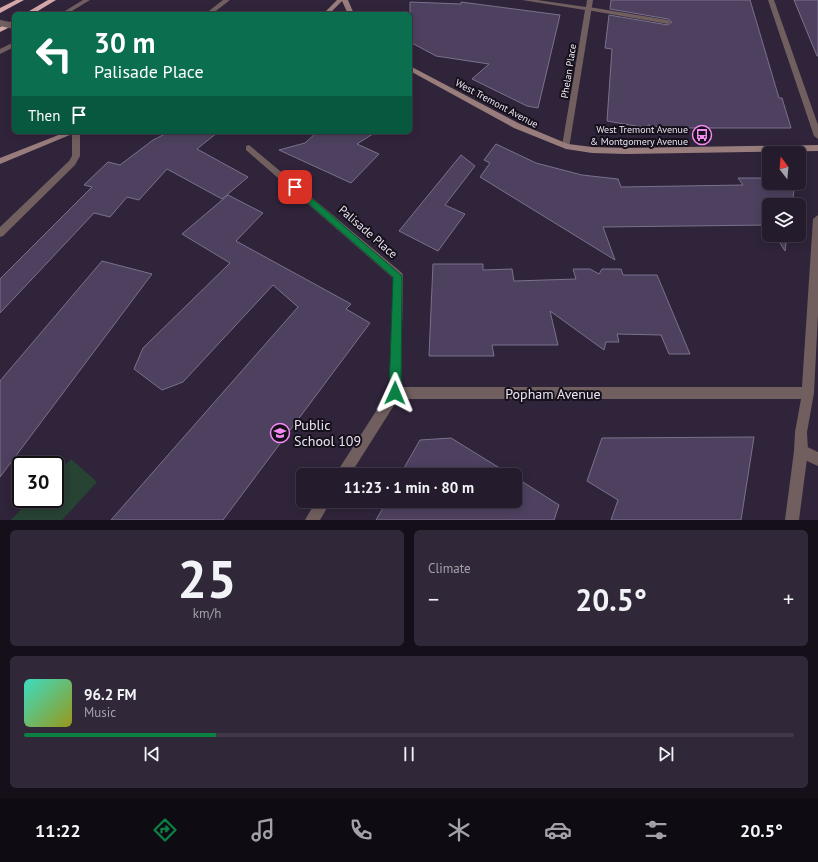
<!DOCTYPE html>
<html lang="en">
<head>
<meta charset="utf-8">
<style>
  body { margin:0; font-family:"PT Sans",sans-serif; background:#302838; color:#f1f3f6; height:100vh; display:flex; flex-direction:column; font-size:15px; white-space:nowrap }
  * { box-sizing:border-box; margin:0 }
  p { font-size:13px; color:#a3a1a9 }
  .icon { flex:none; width:22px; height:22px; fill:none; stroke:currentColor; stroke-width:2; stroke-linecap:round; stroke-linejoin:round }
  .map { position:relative; height:520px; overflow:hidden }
  .side { display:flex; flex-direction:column; gap:10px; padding:10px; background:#140f18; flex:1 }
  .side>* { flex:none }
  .top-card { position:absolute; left:12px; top:12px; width:400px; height:122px; border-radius:6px; box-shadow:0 2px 10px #0003,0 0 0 1px #413948; background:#0b6e4f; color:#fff; overflow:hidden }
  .needle { width:26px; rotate:344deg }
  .fabs { position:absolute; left:762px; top:146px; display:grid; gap:8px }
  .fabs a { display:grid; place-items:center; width:44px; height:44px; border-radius:6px; background:#241b2c; box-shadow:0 2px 10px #0003,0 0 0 1px #413948; font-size:20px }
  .speed { position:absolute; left:12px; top:456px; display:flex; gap:8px; font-size:20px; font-weight:700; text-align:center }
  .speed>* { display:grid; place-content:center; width:52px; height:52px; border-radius:50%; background:#241b2c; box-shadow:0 2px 10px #0003,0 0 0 1px #413948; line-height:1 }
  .speed .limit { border:2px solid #111; border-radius:6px; background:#fff; color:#111 }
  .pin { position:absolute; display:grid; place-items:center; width:34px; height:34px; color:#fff; margin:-17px; border-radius:8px; box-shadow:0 2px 6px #0006 }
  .me { position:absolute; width:44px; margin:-22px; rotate:1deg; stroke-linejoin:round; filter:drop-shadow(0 0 3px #0008) }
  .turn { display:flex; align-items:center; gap:14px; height:84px; padding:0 16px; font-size:18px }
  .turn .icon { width:52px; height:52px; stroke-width:2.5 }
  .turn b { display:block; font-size:28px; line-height:34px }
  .then { display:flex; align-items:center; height:38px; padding:0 16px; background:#0003; gap:8px; font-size:15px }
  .big { font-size:30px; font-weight:700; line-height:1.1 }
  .side .widget { flex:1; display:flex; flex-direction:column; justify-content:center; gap:6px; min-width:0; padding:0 14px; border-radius:6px; background:#302838 }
  .side .dial { align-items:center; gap:0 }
  .dial b { font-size:52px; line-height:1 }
  .song { display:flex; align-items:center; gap:12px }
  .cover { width:48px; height:48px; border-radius:6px; background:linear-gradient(135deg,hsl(170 70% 55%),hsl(60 70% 35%)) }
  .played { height:4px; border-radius:2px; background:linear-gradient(90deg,#0b8043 25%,#413948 25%) }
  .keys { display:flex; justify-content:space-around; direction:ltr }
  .heat { display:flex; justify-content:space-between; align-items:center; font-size:22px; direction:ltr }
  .side .tiles { flex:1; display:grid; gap:10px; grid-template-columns:1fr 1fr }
  .widget:last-child { grid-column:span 2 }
  .trip { position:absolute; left:296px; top:468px; width:226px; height:40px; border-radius:6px; background:#241b2c; box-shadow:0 2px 10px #0003,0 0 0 1px #413948; font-weight:700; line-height:40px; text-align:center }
  .tabs { display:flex; height:64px; justify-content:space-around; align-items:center; background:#0e0b12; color:#a3a1a9 }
  .tabs .icon { width:28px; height:28px }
  .tabs .current { color:#0b8043 }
  .tabs b { font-size:18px; color:#f1f3f6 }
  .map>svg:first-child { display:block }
  .green { fill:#274334 }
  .building { fill:#4e4160; stroke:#7b718c }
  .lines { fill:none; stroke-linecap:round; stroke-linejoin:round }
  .service { fill:#715f5f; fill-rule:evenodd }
  .minor { fill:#715f5f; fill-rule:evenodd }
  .secondary { fill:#997d7d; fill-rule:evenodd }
  .motorway { fill:#d4a8a8; fill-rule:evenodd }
  .minor-bridge { stroke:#715f5f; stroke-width:6 }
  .route { fill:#0b8043; stroke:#07532c }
  .labels { text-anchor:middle; stroke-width:4; stroke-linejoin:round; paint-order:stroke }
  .far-street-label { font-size:10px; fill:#ebe4f3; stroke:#15101a }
  .far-poi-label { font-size:10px; fill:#ebe4f3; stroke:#15101a; text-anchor:end }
  .street-label { font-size:12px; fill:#ebe4f3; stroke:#15101a }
  .near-street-label { font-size:14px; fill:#ebe4f3; stroke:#15101a }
  .near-poi-label { font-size:14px; fill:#ebe4f3; stroke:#15101a; text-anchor:start }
</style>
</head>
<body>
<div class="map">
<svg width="818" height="520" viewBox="0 0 818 520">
  <rect width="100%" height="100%" fill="#30243a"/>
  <!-- green -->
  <path class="green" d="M71 459 97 482 62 520H11L31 499H55V475Z"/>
  <!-- building -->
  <path class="building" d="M611 0H750L779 98H782L791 128H666L648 125V128L607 121 612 49 605 48 609 15 668 25 672 22 668 19 610 9Z
    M794 0H818V56H817Z
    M410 2 461 4V2L560 15 538 108 527 106 472 79 489 64 436 56 410 42Z
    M169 132H218L197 149 248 177 222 199 167 169 139 200 127 197 110 217 94 213 0 313V279L92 187 84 185 108 162 120 165 153 140Z
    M321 132H376L357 144 379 154 351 183 279 150 305 143 316 133Z
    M496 144 536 163 582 175 618 179 621 187 743 185 738 178H769V183H795L792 205H769V225L603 227 615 260 480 177 490 163 484 160Z
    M461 155 475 166 445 205 465 214 438 251 399 231Z
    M228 195 263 213 236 241 351 304 346 309 370 323 223 520H111L298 307 273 285 183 382 162 390 134 369 143 348 230 263 182 234Z
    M775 235H787L785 251Z
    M102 261 152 274 0 477V381Z
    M433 264H483V270L512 269 514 281 576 279 573 269H590L599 274 602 269H621L623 275H657L690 354H669L661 335 617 334 619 342H606L604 350 550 311 558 345H492L494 356H429Z
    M754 437 741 520H611L618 500 587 481 602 438Z
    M451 438 511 475H400L420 440Z
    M515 477 559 505 554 520H376L387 501H515Z"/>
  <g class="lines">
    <!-- service -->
    <path class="service" d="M223 0H230L212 14H205Z
      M589 7 668 20 671 22 668 24 587 10 586 9Z
      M801 444 818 452V466L796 456 794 451 796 446Z"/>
    <!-- minor -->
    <path class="minor" d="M83 0H90L67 14H60Z
      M522 0H537L586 7 587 0H593L569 148 566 149 562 146 585 10Z
      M768 0H774L818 125V139L814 136Z
      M14 42V47L0 54V49Z
      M72 132H80V156L75 165 3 236 0 237V227L69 161 72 156Z
      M249 145 402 273 403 276 401 387H802L813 219 818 215V314L814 393 807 432 808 451 799 520H785L794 451 795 432 801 399H398L350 475H335L389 391 393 278 246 150V146Z
      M316 501H331L320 520H305Z"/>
    <!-- secondary -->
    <path class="secondary" d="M337 0H348L354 14H348L342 1 329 14H323Z
      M410 66 520 124 568 144 592 147 626 148 818 145V151L626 154 592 153 566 149 514 128 410 71Z
      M66 132H77L0 164V158Z"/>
    <!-- motorway -->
    <path class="motorway" d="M16 0H24L0 13V8Z
      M48 0H56L33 14H24Z
      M14 20V25L0 32V27Z"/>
    <!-- minor-bridge -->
    <path class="minor-bridge" d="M0 23 14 26"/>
  </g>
  <!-- route -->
  <path class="route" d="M295 184 402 276 401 393 399 397 395 399 391 397 389 393 393 277 292 189V185Z"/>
  <!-- icons -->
  <defs>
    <g id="bus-ring" transform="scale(1)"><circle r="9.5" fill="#15101a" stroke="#f38af2" stroke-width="1.5"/><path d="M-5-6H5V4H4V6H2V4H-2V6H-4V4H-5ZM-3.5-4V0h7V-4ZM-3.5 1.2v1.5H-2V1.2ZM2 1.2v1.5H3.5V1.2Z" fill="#f38af2"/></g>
    <g id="school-ring" transform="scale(1)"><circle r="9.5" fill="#15101a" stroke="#f38af2" stroke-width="1.5"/><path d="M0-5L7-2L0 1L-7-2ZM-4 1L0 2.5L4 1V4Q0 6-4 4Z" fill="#f38af2"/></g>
  </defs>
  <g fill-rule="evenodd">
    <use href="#bus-ring" x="702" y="135"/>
    <use href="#school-ring" x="280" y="433"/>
  </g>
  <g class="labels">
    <!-- far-street labels -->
    <g class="far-street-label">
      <text transform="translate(568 71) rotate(-81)" y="4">Phelan Place</text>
      <text transform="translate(497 103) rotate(28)" y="4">West Tremont Avenue</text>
    </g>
    <!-- far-poi labels -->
    <g class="far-poi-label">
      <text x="688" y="133">West Tremont Avenue<tspan x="688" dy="12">&amp; Montgomery Avenue</tspan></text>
    </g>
    <!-- street labels -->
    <g class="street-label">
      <text transform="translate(368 232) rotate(41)" y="4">Palisade Place</text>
    </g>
    <!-- near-street labels -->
    <g class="near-street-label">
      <text x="553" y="399">Popham Avenue</text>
    </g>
    <!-- near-poi labels -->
    <g class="near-poi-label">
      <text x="294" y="430">Public<tspan x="294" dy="16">School 109</tspan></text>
    </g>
  </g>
</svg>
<div class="fabs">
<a><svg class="needle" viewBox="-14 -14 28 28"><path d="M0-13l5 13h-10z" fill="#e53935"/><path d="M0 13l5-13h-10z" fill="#a3a1a9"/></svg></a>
<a><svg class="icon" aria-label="layers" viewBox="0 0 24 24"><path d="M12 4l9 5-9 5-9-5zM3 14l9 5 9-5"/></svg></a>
</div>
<div class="speed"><div class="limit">30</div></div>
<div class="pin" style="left:295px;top:187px;background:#d93025"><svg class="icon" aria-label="arrive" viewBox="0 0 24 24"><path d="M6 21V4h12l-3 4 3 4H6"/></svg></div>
<svg class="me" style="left:395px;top:393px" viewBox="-20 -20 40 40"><path d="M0-17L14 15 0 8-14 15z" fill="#0b8043" stroke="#fff" stroke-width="4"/></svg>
<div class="trip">11:23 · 1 min · 80 m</div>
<div class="top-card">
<div class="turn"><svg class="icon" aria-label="left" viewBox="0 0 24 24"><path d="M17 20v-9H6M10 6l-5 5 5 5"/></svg><div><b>30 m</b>Palisade Place</div></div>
<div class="then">Then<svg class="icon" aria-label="arrive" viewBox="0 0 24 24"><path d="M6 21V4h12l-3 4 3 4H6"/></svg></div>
</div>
</div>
<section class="side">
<div class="tiles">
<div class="widget dial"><b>25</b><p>km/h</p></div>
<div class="widget"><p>Climate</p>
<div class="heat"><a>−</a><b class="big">20.5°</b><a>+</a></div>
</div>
<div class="widget">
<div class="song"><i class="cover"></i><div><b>96.2 FM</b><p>Music</p></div></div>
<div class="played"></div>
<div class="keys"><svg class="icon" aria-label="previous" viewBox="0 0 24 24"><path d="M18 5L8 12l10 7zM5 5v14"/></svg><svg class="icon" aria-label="pause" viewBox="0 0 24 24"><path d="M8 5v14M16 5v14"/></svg><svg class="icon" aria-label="next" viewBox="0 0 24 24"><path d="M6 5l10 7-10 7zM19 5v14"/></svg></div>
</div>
</div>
</section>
<nav class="tabs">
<b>11:22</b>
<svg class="icon current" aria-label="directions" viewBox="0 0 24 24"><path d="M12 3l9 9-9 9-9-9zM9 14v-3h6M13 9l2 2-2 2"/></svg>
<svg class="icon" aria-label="music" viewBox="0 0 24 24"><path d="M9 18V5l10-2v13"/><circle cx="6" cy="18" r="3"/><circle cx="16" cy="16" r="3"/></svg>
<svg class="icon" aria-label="phone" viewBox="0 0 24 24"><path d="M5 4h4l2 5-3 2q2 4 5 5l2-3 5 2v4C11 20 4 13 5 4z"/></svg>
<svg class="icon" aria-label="climate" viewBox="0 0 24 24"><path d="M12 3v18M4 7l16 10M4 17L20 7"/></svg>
<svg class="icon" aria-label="car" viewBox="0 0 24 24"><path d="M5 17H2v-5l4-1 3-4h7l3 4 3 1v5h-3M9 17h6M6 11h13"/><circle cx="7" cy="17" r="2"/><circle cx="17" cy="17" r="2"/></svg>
<svg class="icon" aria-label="filters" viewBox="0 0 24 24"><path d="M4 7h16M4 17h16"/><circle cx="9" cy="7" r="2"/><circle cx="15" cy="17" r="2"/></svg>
<b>20.5°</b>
</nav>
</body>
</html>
